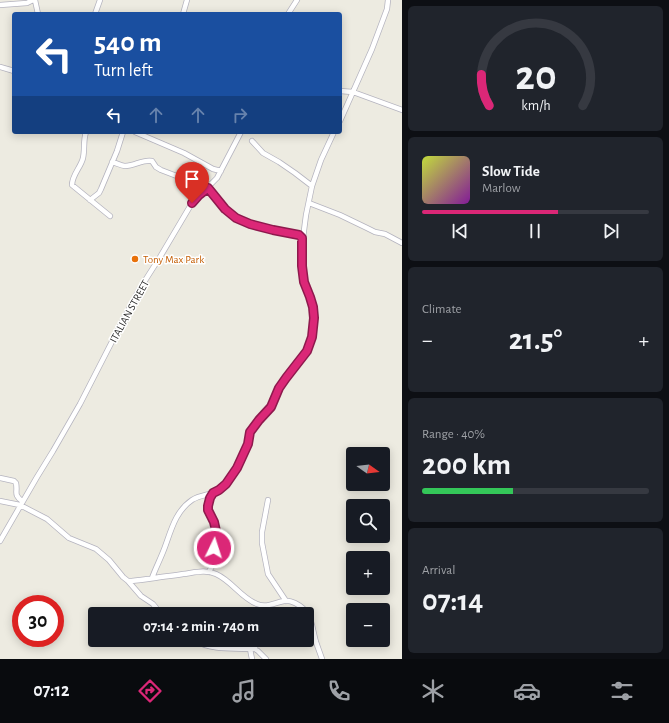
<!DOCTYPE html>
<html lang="en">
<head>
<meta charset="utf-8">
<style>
  body { margin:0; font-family:"Alegreya Sans",sans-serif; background:#20242c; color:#f1f3f6; height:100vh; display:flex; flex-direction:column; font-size:15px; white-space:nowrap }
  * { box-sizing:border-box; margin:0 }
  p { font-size:13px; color:#9ea1a6 }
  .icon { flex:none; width:22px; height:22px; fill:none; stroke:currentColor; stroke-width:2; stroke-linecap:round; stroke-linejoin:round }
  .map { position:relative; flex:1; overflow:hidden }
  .panel { display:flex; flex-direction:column; gap:6px; padding:6px; background:#0d0f14; width:267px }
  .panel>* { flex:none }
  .guide { position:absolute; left:12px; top:12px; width:330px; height:122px; border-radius:4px; box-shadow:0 2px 10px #0003; background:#1a4fa0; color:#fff; overflow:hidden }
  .needle { width:26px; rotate:104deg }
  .tools { position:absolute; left:346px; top:447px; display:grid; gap:8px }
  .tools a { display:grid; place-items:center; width:44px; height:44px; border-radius:4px; background:#171b24; box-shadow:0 2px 10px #0003; font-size:20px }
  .speed { position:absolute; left:12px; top:595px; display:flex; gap:8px; font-size:20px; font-weight:700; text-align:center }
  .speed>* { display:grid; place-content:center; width:52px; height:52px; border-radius:50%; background:#171b24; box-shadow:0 2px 10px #0003; line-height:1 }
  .speed .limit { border:6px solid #d22; background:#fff; color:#111 }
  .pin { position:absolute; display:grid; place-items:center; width:34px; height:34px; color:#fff; margin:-41px -17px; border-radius:50% 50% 50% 0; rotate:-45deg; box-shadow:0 0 4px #0007 }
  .pin .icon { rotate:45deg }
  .me { position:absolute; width:44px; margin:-22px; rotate:4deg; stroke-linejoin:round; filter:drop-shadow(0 0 3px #0008) }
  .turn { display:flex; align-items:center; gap:14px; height:84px; padding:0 16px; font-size:18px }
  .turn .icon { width:52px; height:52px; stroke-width:2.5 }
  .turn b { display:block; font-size:28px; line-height:34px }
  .lanes { display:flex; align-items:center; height:38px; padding:0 16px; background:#0003; justify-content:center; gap:20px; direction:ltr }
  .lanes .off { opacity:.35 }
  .big { font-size:30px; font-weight:600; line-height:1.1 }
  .panel .widget { flex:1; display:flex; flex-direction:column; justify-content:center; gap:6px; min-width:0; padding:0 14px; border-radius:6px; background:#20242c }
  .panel .dial { align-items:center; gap:0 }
  .dial svg { height:104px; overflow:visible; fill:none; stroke:#363941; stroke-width:7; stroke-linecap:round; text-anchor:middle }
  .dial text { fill:#f1f3f6; stroke:none }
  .song { display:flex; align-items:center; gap:12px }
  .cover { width:48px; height:48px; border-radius:6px; background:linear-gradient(135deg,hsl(70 70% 55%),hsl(290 70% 35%)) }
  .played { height:4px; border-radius:2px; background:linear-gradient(90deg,#db2777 60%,#363941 60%) }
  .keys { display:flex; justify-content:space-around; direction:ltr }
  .heat { display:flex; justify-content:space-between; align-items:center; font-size:22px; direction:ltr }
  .charge { height:6px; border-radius:3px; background:linear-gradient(90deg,#34c759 40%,#363941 0) }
  .trip { position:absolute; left:88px; top:607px; width:226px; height:40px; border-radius:4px; background:#171b24; box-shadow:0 2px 10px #0003; font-weight:600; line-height:40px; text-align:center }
  .tab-bar { display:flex; height:64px; justify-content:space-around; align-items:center; background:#090b0e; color:#9ea1a6 }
  .tab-bar .icon { width:28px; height:28px }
  .tab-bar .active { color:#db2777 }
  .tab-bar b { font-size:18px; color:#f1f3f6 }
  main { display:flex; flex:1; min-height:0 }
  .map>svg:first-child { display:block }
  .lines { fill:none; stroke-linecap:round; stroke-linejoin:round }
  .street-casing { stroke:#b5b4bf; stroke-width:6 }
  .street { stroke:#fff; stroke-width:4.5 }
  .route-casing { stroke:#8e194d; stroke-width:10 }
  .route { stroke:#db2777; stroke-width:7 }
  .food-dot { fill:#e8710a; stroke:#fff; stroke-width:1.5 }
  .labels { text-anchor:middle; stroke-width:3; stroke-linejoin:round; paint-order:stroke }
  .food-label { font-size:11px; fill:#c56008; stroke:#fff; text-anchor:start }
  .street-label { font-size:11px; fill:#2d2d2d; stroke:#fff }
</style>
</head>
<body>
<main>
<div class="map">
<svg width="402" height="659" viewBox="0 0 402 659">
  <rect width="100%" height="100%" fill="#edebe1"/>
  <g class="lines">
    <!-- street casing -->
    <g class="street-casing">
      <path id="street" d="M35 0 38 14
        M0 5 27 3 33 0
        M95 14 100 0
        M183 14 187 0
        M288 14 297 0
        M0 67 14 71
        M340 91 353 92 402 110
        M340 121 372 49 387 9 388 0
        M86 132C83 141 85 149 83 158 81 167 72 175 72 185L110 216
        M135 132 184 153 213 169 221 171
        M252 141 263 153 279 162 295 173 312 186
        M112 162C117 163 121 166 125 166 135 166 143 159 152 161L156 167 161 170 208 188 225 209 236 218 250 224 273 230 299 235 303 238
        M90 200 99 193 101 189 117 151 123 132
        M309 203 340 215 367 228 375 232 385 234 402 243
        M0 478 14 481 16 483C18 493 13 494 22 501
        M268 500 262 532V543L268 574 286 601
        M0 501 20 505 47 519 69 538 96 549 109 560 123 577 128 581C137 581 146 579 155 578 164 576 173 576 183 574 193 573 205 569 216 574 232 581 241 598 257 604 266 608 274 603 284 601 288 600 291 601 295 603 313 612 311 625 316 642 318 648 320 653 322 659
        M0 541 37 477 53 451 80 404 121 324 139 290 160 257 192 203 217 178 241 132
        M209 572 213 564 216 531 214 521 208 511V506L210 498 213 493 219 490 226 484 237 468 245 452 248 444 250 432 259 420 271 407 279 388 286 378 307 351 312 337 314 318 313 307 310 297 304 282 302 266 303 238 306 215 312 186 321 160 334 132
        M152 578C156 567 162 556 166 544 172 527 177 510 192 500 198 496 206 495 213 493
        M128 581 141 596 153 604 161 614
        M260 614 262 606
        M195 640C210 651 237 648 255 649L258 651 266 659
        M250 649 252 659
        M255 649 256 640"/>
    </g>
    <!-- street -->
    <use href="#street" class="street"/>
  </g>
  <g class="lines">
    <!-- route casing -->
    <g class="route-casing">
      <path id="route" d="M192 203 199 195 208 188 225 209 236 218 250 224 273 230 299 235 302 238V266L304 282 310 297 313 307 314 318 312 337 307 351 286 378 279 388 271 407 259 420 250 432 248 444 237 468 226 484 219 490 213 493 210 498 208 506V510L214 522 216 531 214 548"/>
    </g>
    <!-- route -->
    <use href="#route" class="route"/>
  </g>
  <!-- markers -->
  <circle class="food-dot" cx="135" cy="259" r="4"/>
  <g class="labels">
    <!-- food labels -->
    <g class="food-label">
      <text x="143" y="263">Tony Max Park</text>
    </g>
    <!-- street labels -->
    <g class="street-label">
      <text transform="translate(129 311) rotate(-61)" y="4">ITALIAN STREET</text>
    </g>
  </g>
</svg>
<div class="tools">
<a><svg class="needle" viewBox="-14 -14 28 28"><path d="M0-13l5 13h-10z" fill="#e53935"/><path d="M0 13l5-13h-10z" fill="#9ea1a6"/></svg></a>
<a><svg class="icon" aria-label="search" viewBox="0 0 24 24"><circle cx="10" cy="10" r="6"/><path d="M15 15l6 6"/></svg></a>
<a>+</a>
<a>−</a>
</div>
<div class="speed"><div class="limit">30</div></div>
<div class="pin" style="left:192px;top:203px;background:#d93025"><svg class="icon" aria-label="arrive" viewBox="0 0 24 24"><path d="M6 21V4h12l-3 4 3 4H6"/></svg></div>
<svg class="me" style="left:214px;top:548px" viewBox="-20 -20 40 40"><circle r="17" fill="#db2777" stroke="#fff" stroke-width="3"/><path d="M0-11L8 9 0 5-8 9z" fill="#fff"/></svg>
<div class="trip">07:14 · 2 min · 740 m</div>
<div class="guide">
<div class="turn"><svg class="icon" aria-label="left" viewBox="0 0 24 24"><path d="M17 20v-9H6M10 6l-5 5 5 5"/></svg><div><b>540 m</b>Turn left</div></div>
<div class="lanes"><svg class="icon" aria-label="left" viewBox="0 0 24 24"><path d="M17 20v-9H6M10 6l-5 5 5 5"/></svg><svg class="icon off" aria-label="ahead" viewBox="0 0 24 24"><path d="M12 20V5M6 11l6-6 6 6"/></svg><svg class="icon off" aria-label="ahead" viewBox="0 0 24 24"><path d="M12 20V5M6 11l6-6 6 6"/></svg><svg class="icon off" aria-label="right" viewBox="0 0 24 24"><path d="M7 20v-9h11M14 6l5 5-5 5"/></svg></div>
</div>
</div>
<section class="panel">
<div class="widget dial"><svg viewBox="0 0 100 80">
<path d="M14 69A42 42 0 1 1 86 69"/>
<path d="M14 69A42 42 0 0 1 8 45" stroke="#db2777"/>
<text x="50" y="56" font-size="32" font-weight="700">20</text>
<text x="50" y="72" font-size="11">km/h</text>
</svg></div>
<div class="widget">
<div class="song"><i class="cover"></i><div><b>Slow Tide</b><p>Marlow</p></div></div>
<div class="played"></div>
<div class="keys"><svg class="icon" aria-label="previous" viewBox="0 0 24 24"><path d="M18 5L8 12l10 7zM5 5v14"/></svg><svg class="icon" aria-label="pause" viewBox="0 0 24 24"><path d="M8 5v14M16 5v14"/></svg><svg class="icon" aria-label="next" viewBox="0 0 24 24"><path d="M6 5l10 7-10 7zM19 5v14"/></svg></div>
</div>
<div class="widget"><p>Climate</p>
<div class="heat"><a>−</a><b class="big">21.5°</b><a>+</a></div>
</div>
<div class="widget"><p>Range · 40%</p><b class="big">200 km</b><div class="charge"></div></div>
<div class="widget"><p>Arrival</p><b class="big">07:14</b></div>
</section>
</main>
<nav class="tab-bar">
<b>07:12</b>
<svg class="icon active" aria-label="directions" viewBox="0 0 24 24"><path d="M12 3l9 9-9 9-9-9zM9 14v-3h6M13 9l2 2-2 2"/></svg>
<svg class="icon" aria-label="music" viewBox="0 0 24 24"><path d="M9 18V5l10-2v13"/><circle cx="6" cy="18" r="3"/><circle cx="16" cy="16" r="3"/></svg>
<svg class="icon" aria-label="phone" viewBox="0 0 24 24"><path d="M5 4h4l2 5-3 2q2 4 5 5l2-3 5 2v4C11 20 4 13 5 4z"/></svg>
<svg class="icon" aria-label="climate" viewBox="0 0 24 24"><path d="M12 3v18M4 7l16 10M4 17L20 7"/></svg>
<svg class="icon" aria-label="car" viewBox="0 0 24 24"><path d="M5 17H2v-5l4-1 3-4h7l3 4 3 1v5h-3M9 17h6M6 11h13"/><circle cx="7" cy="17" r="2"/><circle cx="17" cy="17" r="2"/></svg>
<svg class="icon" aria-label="filters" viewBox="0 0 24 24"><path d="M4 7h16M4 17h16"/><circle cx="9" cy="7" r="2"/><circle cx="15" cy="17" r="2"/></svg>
</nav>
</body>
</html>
